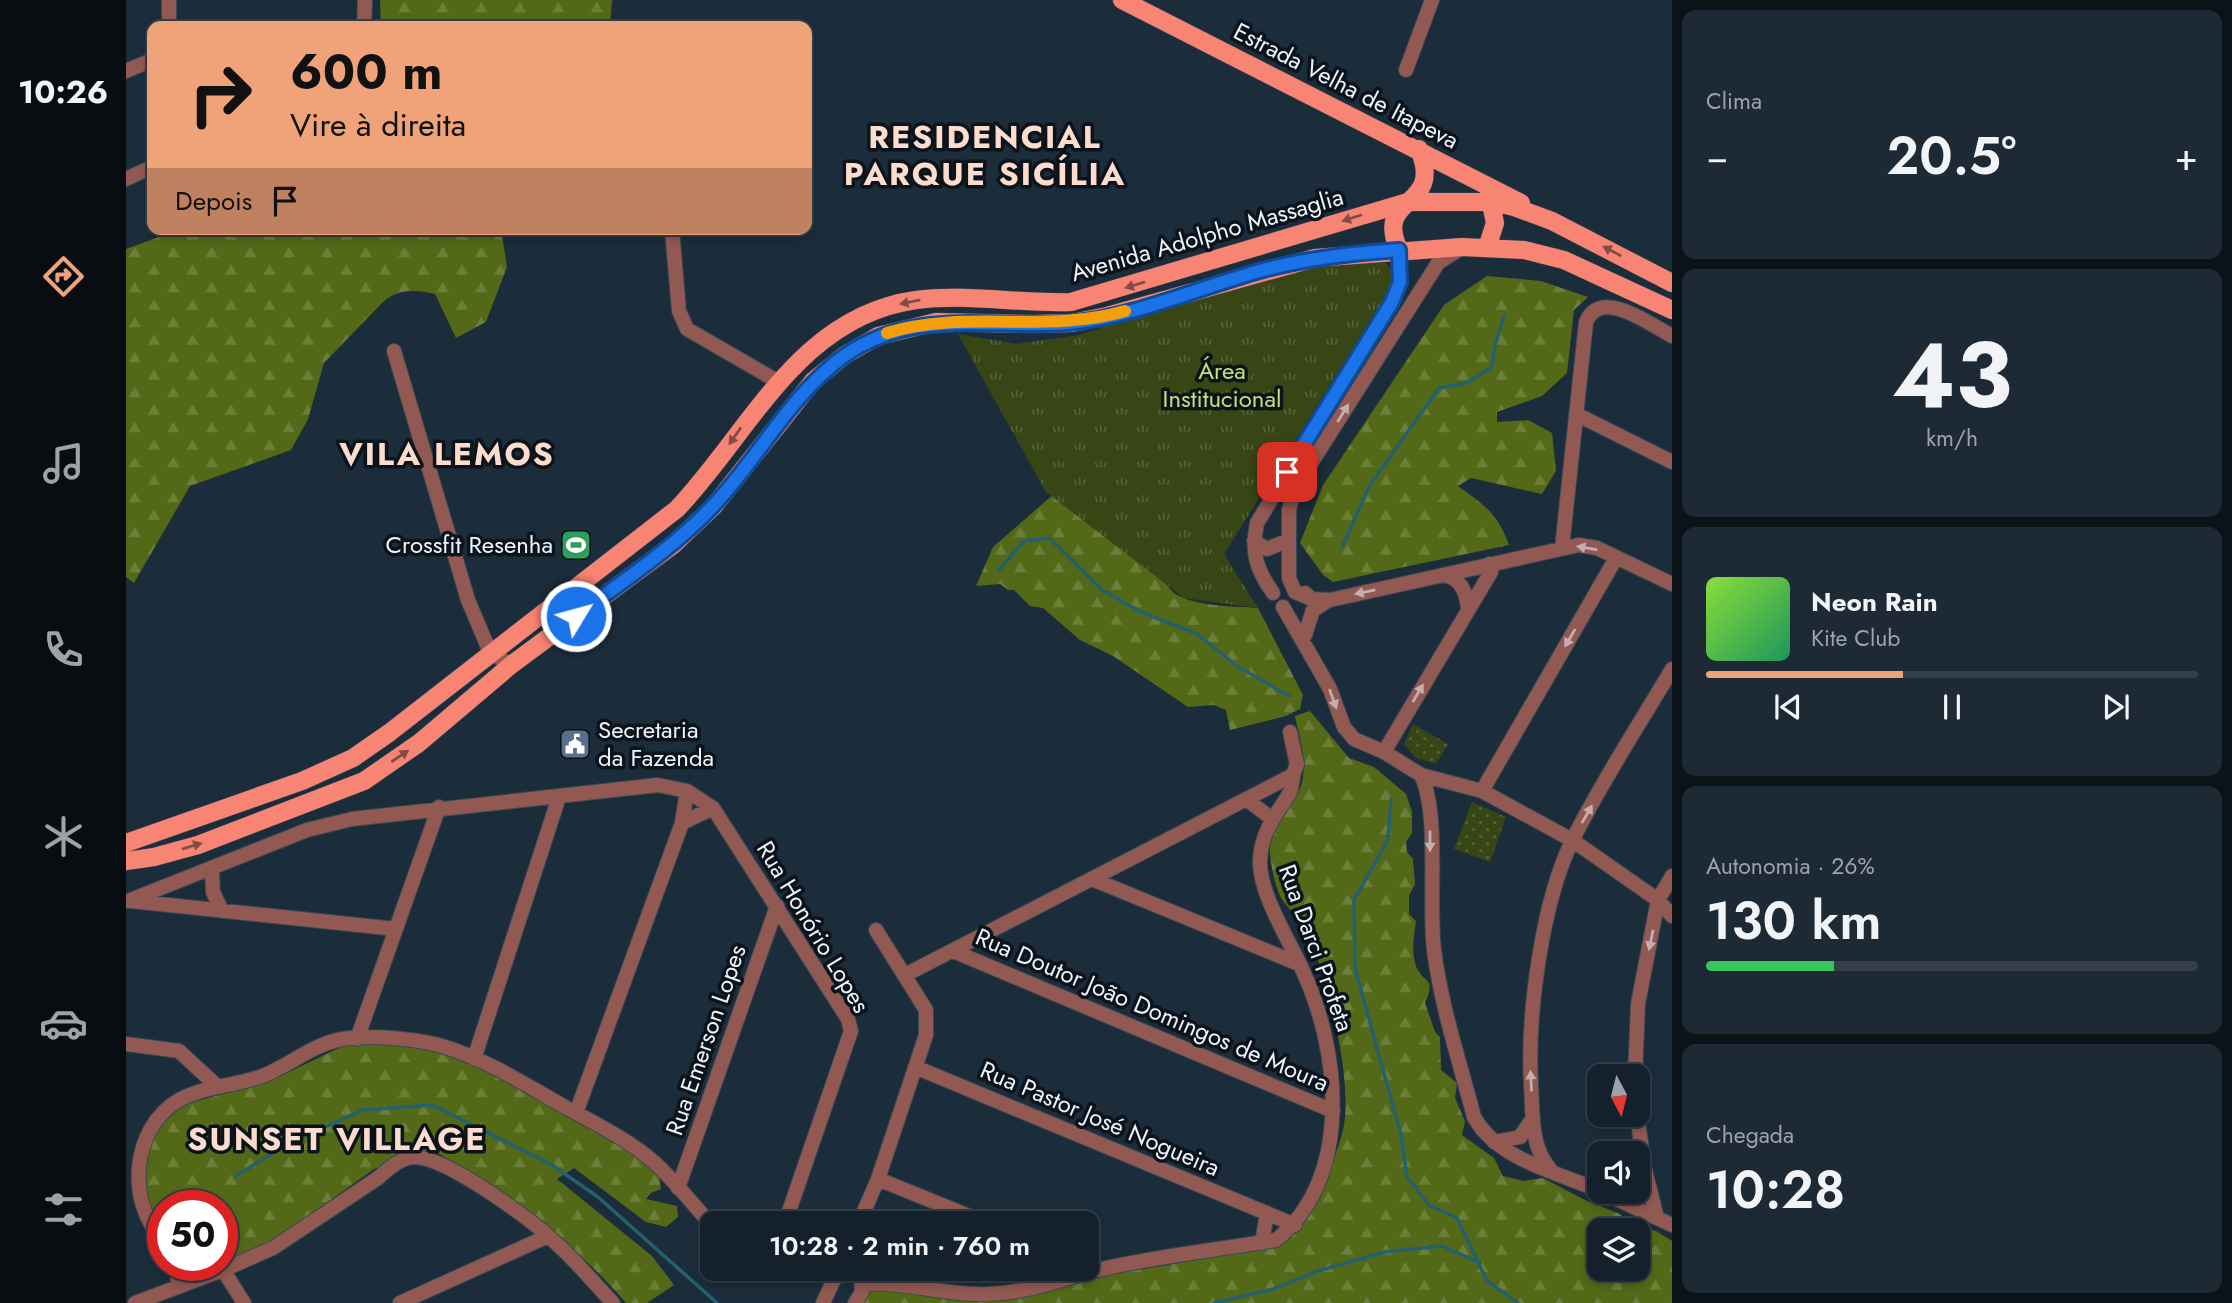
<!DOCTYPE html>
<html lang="pt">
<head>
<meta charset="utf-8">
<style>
  body { margin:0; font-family:Jost,sans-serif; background:#1d2934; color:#f1f3f6; height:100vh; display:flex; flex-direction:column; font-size:26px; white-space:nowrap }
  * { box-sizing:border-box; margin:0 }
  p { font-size:23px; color:#9da3a9 }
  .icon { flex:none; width:38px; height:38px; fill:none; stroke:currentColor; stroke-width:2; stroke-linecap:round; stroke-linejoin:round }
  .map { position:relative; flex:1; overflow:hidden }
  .drawer { display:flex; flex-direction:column; gap:10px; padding:10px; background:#0b1218; width:560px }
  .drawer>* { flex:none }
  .top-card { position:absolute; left:21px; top:21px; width:665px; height:214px; border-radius:14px; box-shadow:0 4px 10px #0003,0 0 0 2px #333e48; background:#f0a279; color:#111; overflow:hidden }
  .needle { width:46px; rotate:173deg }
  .buttons { position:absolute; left:1461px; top:1064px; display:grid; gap:14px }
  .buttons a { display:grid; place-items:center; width:63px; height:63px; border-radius:14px; background:#14212c; box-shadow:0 4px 10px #0003,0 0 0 2px #333e48; font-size:35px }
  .speed { position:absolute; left:21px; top:1190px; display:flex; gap:14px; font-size:35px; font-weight:700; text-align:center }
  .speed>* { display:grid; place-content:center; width:91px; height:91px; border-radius:50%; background:#14212c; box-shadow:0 4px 10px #0003,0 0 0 2px #333e48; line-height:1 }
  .speed .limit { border:10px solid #d22; background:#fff; color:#111 }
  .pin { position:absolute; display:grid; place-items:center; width:60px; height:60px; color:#fff; margin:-30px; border-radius:14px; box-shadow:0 4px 10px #0006 }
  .me { position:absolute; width:77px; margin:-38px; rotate:53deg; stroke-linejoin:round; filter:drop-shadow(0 0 5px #0008) }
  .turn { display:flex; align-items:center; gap:24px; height:147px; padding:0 28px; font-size:32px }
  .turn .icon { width:91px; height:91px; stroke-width:2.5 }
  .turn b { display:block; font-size:49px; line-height:60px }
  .then { display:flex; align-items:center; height:66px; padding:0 28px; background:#0003; gap:14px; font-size:26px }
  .big { font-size:52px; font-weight:600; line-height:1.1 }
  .drawer .widget { flex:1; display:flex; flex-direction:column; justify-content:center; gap:10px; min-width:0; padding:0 24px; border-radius:14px; background:#1d2934 }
  .drawer .dial { align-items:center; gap:0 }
  .dial b { font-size:91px; line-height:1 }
  .song { display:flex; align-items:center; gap:21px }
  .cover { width:84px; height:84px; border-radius:10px; background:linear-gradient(135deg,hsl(90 70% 55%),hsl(150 70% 35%)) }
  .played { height:7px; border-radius:4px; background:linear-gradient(90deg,#f0a279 40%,#333e48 40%) }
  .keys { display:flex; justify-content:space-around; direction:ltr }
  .heat { display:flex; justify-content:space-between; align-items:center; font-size:38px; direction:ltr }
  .charge { height:10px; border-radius:5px; background:linear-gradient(90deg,#34c759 26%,#333e48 0) }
  .trip { position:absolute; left:574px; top:1211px; width:399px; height:70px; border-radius:14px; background:#14212c; box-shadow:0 4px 10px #0003,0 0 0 2px #333e48; font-weight:600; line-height:70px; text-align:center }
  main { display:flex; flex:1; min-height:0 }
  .tab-bar { display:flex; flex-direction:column; width:126px; justify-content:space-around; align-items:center; background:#080d12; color:#9da3a9 }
  .tab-bar .icon { width:49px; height:49px }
  .tab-bar .on { color:#f0a279 }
  .tab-bar b { font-size:32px; color:#f1f3f6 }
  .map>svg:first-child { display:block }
  .grass { fill:url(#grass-dots) }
  .forest { fill:url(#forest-firs); fill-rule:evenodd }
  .park { fill:url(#park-tufts) }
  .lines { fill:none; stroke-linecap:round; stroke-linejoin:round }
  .stream { stroke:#22616d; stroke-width:3.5 }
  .minor-casing { stroke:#384856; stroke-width:16 }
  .major-casing { stroke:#384856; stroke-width:19 }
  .minor { stroke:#915951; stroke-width:14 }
  .major { stroke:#f88474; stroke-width:18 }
  .oneway { fill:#824c47 }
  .oneway2 { fill:#c3afb0 }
  .route-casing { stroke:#114b97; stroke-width:18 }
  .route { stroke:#1a73e8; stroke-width:12 }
  .slow { stroke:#f59e0b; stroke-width:12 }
  .labels { text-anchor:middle; stroke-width:7; stroke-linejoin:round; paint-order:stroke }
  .street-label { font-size:24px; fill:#ecf5fd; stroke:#0c131a }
  .park-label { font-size:24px; fill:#c0e278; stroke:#0c131a }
  .poi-label { font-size:24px; fill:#ecf5fd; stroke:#0c131a; text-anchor:end }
  .district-label { font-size:32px; font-weight:bold; letter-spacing:2px; fill:#fbdccd; stroke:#0c131a }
</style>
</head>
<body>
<main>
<nav class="tab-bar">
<b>10:26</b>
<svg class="icon on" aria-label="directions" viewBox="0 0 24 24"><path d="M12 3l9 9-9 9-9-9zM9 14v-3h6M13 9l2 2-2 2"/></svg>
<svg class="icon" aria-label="music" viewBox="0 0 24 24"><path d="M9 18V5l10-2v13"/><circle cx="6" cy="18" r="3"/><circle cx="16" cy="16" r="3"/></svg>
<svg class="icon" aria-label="phone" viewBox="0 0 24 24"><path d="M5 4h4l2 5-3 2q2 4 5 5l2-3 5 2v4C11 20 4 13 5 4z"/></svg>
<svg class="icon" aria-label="climate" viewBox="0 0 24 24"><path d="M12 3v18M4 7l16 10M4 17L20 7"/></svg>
<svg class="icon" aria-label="car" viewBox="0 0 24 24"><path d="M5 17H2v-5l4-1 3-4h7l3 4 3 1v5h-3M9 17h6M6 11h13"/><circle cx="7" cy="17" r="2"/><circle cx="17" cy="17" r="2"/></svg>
<svg class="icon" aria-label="filters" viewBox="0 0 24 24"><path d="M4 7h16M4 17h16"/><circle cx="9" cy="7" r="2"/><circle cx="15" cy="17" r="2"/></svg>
</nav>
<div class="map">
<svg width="1546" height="1303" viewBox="0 0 1546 1303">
  <defs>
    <pattern id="grass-dots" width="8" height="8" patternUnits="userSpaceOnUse" patternTransform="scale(1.75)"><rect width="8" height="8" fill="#384615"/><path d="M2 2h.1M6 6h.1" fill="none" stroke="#556138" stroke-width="1.8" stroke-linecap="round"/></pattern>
    <pattern id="forest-firs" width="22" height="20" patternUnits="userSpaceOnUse" patternTransform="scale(1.75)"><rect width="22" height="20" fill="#536917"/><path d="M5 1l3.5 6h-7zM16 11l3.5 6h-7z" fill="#6c7f3a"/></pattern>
    <pattern id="park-tufts" width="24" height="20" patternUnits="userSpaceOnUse" patternTransform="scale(1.75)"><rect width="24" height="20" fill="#384615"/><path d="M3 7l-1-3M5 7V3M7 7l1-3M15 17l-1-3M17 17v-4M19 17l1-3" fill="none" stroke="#556138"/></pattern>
  </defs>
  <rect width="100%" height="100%" fill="#1b2c3b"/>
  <!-- grass -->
  <path class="grass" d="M1287 724 1322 744 1310 764 1290 758 1278 744Z
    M1346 802 1380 817 1364 862 1328 849Z"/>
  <!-- forest -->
  <path class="forest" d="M254 0H486L484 26H255Z
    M55 229H375L381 267 360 322 330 338 309 294C289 290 274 288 257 302L198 363 182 419 165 450 64 486 8 583 0 577V249Z
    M1361 276 1415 281 1462 297 1448 310 1441 373 1416 396 1371 412V422L1402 420 1426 433 1430 471 1416 494 1345 478 1332 486C1358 505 1371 512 1383 545L1207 582 1197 575 1174 543 1197 485 1318 305Z
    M929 493 1042 586C1053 607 1109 606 1132 608L1177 695 1174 709 1160 716 1104 730 1100 710 1088 705 1062 707 987 656 954 640 917 608 904 606 888 590H882L874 584 850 586 867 547Z
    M1184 711 1223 758 1248 767 1280 794 1286 812V833L1280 842 1281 852 1287 859 1289 884 1283 896V914L1290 921C1288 934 1285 953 1290 966 1297 985 1311 975 1299 1003L1309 1032 1314 1037 1315 1070 1331 1083 1329 1098 1339 1121 1336 1135 1368 1158 1377 1176 1398 1181 1417 1178 1461 1201 1494 1214 1506 1226 1530 1231 1546 1241V1303H737L747 1287 811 1297 976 1276 1129 1250C1173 1239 1179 1223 1196 1184 1205 1165 1214 1146 1218 1125 1226 1076 1201 974 1180 929 1175 917 1164 911 1157 901 1149 888 1146 870 1144 855 1142 830 1161 814 1172 793 1184 770 1174 740 1169 716ZM1474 1230H1512V1269H1474Z
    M257 1043 315 1050 363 1070 509 1153 533 1174 535 1189 525 1193 520 1199 551 1206 552 1217 540 1227 520 1222 448 1168 431 1179 526 1256 548 1285 521 1303H500C445 1239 377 1191 305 1149L248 1169 150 1239 124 1253 96 1259V1206H37V1229L23 1210 16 1185 26 1138 39 1121 59 1104 142 1082 221 1044Z"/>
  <!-- park -->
  <path class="park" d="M1252 257C1265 265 1269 274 1264 289L1098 554 1132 608 1058 598 920 492 832 334 891 344 952 335 1149 274 1201 262Z"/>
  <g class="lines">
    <!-- stream -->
    <path class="stream" d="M1216 547 1244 485 1313 388 1340 383 1366 367 1369 345 1378 316
      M873 570 898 541 923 538 976 590 1013 611 1071 634 1111 666 1163 696
      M1265 799 1262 840 1228 900 1229 968 1275 1135 1281 1177 1303 1205 1331 1218 1361 1281 1392 1303
      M110 1176 161 1144 237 1110 306 1105 426 1165 472 1197 591 1303
      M1088 1303 1147 1289 1192 1271 1259 1252 1316 1246 1354 1263"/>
    <!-- minor casing -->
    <g class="minor-casing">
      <path id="minor" d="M43 0V26
        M238 26 239 0
        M1280 70 1306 0
        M0 71 26 60
        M0 179 26 167
        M546 229 553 311 561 329 651 381
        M268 351 342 600 364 652 385 665
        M1450 414 1546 462
        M1128 541 1141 549 1163 540
        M1436 548 1460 322C1475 287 1523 324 1546 336
        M1318 575C1335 579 1340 591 1342 608
        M1147 593C1130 569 1125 552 1131 523L1266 302 1274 282 1273 250
        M1179 593 1186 599 1204 600 1453 545 1471 548 1546 584
        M1186 599 1169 592 1163 578V509L1170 487 1312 263 1335 248
        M1157 607 1204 689 1218 727 1228 739 1258 752 1295 775 1356 791 1446 840 1532 900 1546 916
        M1179 635 1187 610 1203 600
        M1258 752 1365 572 1363 564
        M1295 775C1314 814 1302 902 1308 950 1315 1006 1334 1063 1348 1117 1372 1160 1431 1172 1474 1191
        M1356 791 1490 558
        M1120 799 1145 818
        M556 823 587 808
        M86 869 87 892 96 911
        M966 879 1173 964
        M2 901 181 830 226 819 532 785 561 791 587 808 722 1019 725 1031 659 1223
        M5 901 270 929
        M827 951 1207 1111
        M779 975 1165 776
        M231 1039 313 807
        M0 1044 53 1051 92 1087
        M348 1059 433 797
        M789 1067 1169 1225
        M1509 1076 1512 1004 1532 900 1546 876
        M450 1113 556 823 561 791
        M1511 1115 1519 1170 1531 1218
        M1368 1142 1394 1137 1407 1118
        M1424 1169C1404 1146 1407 1114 1405 1084 1401 1015 1416 901 1447 839 1476 781 1513 725 1546 669
        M752 1179 860 1223
        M552 1188 651 906
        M1475 1192 1546 1225
        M733 1223 752 1179 800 1035V1010L750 930
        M37 1240C0 1203 5 1128 53 1100 80 1085 112 1086 139 1075 165 1064 188 1044 216 1039 241 1034 291 1039 316 1046 360 1059 400 1085 439 1107 470 1124 503 1140 529 1163 550 1182 567 1205 586 1225
        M1136 1243 1141 1213
        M51 1265 52 1287
        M85 1265 97 1270 147 1248 252 1178C262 1169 275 1157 289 1157 322 1158 406 1220 431 1244 451 1262 468 1283 487 1303
        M696 1269 710 1276 735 1274
        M743 1269 767 1282
        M737 1284C780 1281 820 1296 863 1294 901 1293 936 1279 972 1270 1030 1256 1091 1250 1150 1240 1228 1178 1214 1050 1176 969 1163 940 1133 893 1134 861 1135 832 1149 817 1163 794 1168 786 1165 774 1171 765L1164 732
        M9 1303 97 1270 118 1303
        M274 1303 422 1236
        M697 1303 713 1269
        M729 1303 736 1292 735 1275"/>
    </g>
    <!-- major casing -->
    <g class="major-casing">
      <path id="major" d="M996 0 1395 203
        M1361 248 1369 223 1363 194
        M1273 250C1247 193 1319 211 1293 149
        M0 843 176 781 227 758 263 733 551 509C624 432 673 316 790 300 841 293 893 304 945 302L1282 202H1366L1388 207 1426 221 1546 283
        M0 861 28 857 72 845 238 781 293 743 385 665 547 545 588 506 687 381 719 355 752 336 810 322 908 324 946 323 981 316 1189 258 1336 247 1398 250 1438 260 1546 310"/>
    </g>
    <!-- minor -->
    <use href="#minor" class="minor"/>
    <!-- major -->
    <use href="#major" class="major"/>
  </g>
  <!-- one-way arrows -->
  <defs><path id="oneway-solid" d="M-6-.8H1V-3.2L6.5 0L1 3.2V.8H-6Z" transform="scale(1.75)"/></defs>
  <g class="oneway">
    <use href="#oneway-solid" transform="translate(1226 218) rotate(162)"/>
    <use href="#oneway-solid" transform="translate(1486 251) rotate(-152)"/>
    <use href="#oneway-solid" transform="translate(1009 285) rotate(163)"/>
    <use href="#oneway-solid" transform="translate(784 302) rotate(168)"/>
    <use href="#oneway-solid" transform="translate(609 436) rotate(125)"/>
    <use href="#oneway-solid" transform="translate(274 756) rotate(-34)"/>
    <use href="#oneway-solid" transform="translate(66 846) rotate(-17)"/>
  </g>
  <g class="oneway2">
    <use href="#oneway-solid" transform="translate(1217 413) rotate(-58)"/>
    <use href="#oneway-solid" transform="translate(1461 548) rotate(-170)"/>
    <use href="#oneway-solid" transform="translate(1239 592) rotate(168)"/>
    <use href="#oneway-solid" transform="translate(1444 638) rotate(120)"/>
    <use href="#oneway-solid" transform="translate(1292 693) rotate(-60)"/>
    <use href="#oneway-solid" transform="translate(1207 699) rotate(70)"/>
    <use href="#oneway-solid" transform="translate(1461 814) rotate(-60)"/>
    <use href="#oneway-solid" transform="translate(1304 841) rotate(90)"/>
    <use href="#oneway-solid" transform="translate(1525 940) rotate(102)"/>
    <use href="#oneway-solid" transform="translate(1405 1081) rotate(-93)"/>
  </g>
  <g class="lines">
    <!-- route casing -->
    <g class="route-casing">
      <path id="route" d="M450 616C497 581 546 549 586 507 633 458 662 397 718 356 787 307 865 329 943 323 1007 317 1075 287 1137 270 1182 258 1227 253 1273 250L1274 282 1266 302 1161 472"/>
    </g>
    <!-- route -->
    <use href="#route" class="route"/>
    <!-- slow -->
    <path class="slow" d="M761 333C839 309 920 334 999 311"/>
  </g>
  <!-- icons -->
  <defs>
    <g id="stadium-square" transform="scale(1.575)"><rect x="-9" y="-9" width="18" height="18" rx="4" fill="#2e9e5b" stroke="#0c131a"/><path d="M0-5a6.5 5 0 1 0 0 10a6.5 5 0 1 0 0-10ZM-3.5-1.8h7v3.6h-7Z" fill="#fff"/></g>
    <g id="civic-square" transform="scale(1.575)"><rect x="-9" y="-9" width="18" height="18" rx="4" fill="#5c6f8a" stroke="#0c131a"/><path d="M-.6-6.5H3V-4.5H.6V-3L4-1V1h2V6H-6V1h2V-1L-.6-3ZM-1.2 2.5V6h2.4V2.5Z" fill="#fff"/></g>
  </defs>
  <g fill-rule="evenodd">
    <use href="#stadium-square" x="450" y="545"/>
    <use href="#civic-square" x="449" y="744"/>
  </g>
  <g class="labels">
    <!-- street labels -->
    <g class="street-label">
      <text transform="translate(1220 86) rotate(27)" y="8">Estrada Velha de Itapeva</text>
      <text transform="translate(1081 235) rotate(-16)" y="8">Avenida Adolpho Massaglia</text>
      <text transform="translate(687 927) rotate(59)" y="8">Rua Honório Lopes</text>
      <text transform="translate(1190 948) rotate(70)" y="8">Rua Darci Profeta</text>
      <text transform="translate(1026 1010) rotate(23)" y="8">Rua Doutor João Domingos de Moura</text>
      <text transform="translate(580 1040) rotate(-71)" y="8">Rua Emerson Lopes</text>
      <text transform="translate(974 1119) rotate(23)" y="8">Rua Pastor José Nogueira</text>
    </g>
    <!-- park labels -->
    <g class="park-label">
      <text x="1096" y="379">Área<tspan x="1096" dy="28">Institucional</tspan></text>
    </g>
    <!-- poi labels -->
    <g class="poi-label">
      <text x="427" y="553">Crossfit Resenha</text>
      <text x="472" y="738" text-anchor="start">Secretaria<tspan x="472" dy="28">da Fazenda</tspan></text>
    </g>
    <!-- district labels -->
    <g class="district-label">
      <text x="859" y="148">RESIDENCIAL<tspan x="859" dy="37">PARQUE SICÍLIA</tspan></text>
      <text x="321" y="465">VILA LEMOS</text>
      <text x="211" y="1150">SUNSET VILLAGE</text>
    </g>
  </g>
</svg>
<div class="buttons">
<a><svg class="needle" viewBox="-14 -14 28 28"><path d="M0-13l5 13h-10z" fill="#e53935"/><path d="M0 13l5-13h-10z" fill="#9da3a9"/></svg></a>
<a><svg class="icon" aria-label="sound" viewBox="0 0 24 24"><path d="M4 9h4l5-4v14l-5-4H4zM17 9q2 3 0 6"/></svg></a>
<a><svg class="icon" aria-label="layers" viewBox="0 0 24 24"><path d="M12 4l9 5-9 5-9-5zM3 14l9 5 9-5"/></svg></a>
</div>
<div class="speed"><div class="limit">50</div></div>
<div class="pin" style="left:1161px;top:472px;background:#d93025"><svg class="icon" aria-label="arrive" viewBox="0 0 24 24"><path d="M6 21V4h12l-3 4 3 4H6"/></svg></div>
<svg class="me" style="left:450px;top:616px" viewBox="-20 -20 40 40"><circle r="17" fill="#1a73e8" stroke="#fff" stroke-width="3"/><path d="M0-11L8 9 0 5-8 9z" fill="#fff"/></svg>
<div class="trip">10:28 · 2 min · 760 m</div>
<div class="top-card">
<div class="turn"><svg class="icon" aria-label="right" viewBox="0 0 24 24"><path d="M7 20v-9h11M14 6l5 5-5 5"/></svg><div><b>600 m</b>Vire à direita</div></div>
<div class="then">Depois<svg class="icon" aria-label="arrive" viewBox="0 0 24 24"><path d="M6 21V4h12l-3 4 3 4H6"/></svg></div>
</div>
</div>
<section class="drawer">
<div class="widget"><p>Clima</p>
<div class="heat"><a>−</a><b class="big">20.5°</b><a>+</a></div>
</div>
<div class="widget dial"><b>43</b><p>km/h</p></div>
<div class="widget">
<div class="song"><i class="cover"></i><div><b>Neon Rain</b><p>Kite Club</p></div></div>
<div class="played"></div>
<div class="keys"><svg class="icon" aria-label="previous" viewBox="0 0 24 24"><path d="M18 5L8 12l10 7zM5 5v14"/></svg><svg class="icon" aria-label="pause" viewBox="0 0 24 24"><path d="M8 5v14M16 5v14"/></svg><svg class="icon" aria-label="next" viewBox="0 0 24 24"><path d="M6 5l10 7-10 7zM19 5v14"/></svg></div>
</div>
<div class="widget"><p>Autonomia · 26%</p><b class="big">130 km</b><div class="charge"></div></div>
<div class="widget"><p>Chegada</p><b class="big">10:28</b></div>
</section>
</main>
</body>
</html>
